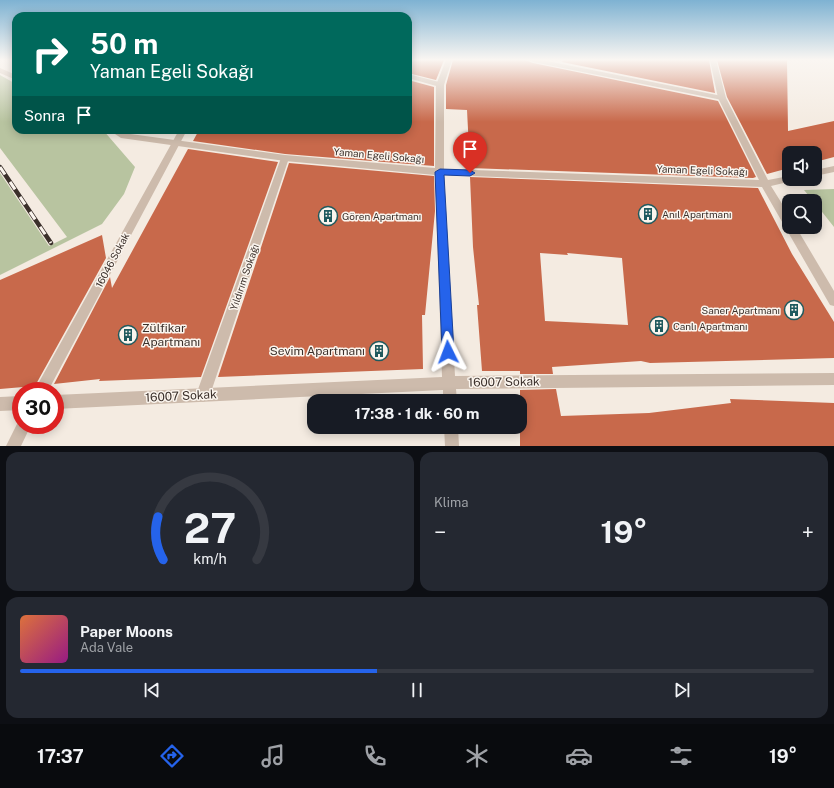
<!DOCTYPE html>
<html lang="tr">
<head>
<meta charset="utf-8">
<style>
  body { margin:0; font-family:"Public Sans",sans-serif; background:#242831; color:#f1f3f6; height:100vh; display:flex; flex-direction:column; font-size:15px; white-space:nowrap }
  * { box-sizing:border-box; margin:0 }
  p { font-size:13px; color:#9ea1a6 }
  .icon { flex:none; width:22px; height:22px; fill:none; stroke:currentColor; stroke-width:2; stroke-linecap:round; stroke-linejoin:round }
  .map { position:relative; height:446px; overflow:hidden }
  .side { display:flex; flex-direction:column; gap:6px; padding:6px; background:#0d0f14; flex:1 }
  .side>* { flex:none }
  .hud { position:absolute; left:12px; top:12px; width:400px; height:122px; border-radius:12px; box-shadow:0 2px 10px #0003; background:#00695c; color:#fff; overflow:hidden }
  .tools { position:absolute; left:782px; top:146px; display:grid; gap:8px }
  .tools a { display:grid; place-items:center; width:40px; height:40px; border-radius:8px; background:#171b24; box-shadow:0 2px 10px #0003; font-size:20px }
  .speed { position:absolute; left:12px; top:382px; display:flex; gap:8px; font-size:20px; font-weight:700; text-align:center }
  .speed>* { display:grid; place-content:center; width:52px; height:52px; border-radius:50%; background:#171b24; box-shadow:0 2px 10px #0003; line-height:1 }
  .speed .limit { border:6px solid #d22; background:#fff; color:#111 }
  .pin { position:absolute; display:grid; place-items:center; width:34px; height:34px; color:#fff; margin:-41px -17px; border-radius:50% 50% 50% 0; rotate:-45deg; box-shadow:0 0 4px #0007 }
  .pin .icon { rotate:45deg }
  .me { position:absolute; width:44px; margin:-22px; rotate:357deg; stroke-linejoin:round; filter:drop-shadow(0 0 3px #0008) }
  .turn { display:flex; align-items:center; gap:14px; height:84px; padding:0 12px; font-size:18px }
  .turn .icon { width:52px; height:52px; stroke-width:2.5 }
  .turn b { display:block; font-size:28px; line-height:34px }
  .then { display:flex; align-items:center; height:38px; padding:0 12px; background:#0003; gap:8px; font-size:15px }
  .big { font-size:30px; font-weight:700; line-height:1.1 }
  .side .widget { flex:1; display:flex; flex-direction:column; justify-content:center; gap:6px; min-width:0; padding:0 14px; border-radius:12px; background:#242831 }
  .side .dial { align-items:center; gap:0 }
  .dial svg { height:104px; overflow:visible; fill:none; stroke:#363941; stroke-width:7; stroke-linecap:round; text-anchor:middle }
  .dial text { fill:#f1f3f6; stroke:none }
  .song { display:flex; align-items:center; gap:12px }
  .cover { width:48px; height:48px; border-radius:6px; background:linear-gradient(135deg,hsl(20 70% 55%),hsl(310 70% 35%)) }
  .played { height:4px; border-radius:2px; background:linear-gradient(90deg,#2563eb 45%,#363941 45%) }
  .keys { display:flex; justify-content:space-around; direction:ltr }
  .heat { display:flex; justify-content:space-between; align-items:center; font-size:22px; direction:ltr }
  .side .tiles { flex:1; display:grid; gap:6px; grid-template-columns:1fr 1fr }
  .widget:last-child { grid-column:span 2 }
  .trip { position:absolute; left:307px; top:394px; width:220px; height:40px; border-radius:12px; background:#171b24; box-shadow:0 2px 10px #0003; font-weight:700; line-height:40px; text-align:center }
  .dock { display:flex; height:64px; justify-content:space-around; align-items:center; background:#090b0e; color:#9ea1a6 }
  .dock .icon { width:28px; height:28px }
  .dock .current { color:#2563eb }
  .dock b { font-size:18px; color:#f1f3f6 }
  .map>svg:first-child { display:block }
  .green { fill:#b8c4a0 }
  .building { fill:#c8694b; fill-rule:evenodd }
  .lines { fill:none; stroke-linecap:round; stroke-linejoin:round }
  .service { fill:#cdbbac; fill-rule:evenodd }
  .minor { fill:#cdbbac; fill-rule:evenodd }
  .rail-casing { stroke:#3b302b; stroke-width:4.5 }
  .rail { stroke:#fbf5ee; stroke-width:3; stroke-dasharray:9; stroke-linecap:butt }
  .route { fill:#2563eb; stroke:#184099 }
  .labels { text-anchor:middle; stroke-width:3; stroke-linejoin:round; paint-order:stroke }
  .street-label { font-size:10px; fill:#3b302b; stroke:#fbf5ee }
  .poi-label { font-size:10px; fill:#3b302b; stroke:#fbf5ee; text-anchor:start }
  .near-poi-label { font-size:12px; fill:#3b302b; stroke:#fbf5ee; text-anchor:start }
  .near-street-label { font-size:12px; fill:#3b302b; stroke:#fbf5ee }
</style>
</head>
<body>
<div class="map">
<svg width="834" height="446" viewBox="0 0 834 446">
  <rect width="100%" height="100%" fill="#f4ebe1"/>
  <!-- green -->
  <path class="green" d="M0 75 16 84V130H103L135 167 124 194 102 224 0 275V173L49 246 67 237 0 148Z
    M834 189V227L815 203V201H813L804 190Z"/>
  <!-- building -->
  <path class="building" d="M408 60H444L436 80 408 73Z
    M453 60H525L533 63 718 101 756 177 753 178 470 168 467 110 446 109V112V85Z
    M563 60H709L715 93 562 62Z
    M717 60H787L788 131 834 121V157L815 162V153H789V168L767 174 727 97Z
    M408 80 434 87V166L285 154 193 141 199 130H408Z
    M188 149 278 162 201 377 99 381 100 379 54 384 110 277 112 288Z
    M289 163 434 176 435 211 425 315H422L423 369 218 377Z
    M470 177 758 188 792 254 834 322V358L650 363 641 361 552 367 553 374H520V371H482L477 305H479L473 247ZM540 253 568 255 567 253 622 258 628 325 545 321Z
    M102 235 106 258 35 386 0 389V280Z
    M556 389 561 416 649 413 731 403 730 399 834 403V446H520V390Z"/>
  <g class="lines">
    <!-- service -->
    <path class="service" d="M530 60H542L722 96 726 98 722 100 533 62Z
      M408 74 443 83 444 85 440 87 408 78Z
      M179 130H187L48 391H34Z
      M285 155 289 158 210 395 208 400 203 402 198 400 196 395 281 158Z
      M21 419V425H31L21 446H6L19 420Z"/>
    <!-- minor -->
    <path class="minor" d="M446 60H452L444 85V169L759 180 718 98 710 60H716L726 98 768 180 789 176V179H794L792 181 771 186 789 215V227H796L834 291V306L830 305 762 187 444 175 455 376 834 373V385L456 389 457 401H443V390L55 409V395L442 377 435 175 285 161 121 138 109 130H119L123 133 285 155 435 168 436 85Z
      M0 68 16 75V80L0 73Z
      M834 166V172L815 176V170Z
      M21 396V410L0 411V397Z
      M444 427H458L459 446H445Z"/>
    <!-- rail casing -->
    <g class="rail-casing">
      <path id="rail" d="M0 167 51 243"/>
    </g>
    <!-- rail -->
    <use href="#rail" class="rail"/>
  </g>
  <!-- sky -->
  <linearGradient id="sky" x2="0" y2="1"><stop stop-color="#7eb2d2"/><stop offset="0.49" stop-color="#faf6f2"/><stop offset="1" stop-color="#faf6f2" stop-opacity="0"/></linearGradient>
  <rect width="834" height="122" fill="url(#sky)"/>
  <!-- route -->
  <path class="route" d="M440 169 470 170 475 173 470 176 444 175 454 352 452 356 448 358 444 356 442 352 435 172Z"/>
  <!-- icons -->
  <defs>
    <g id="building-ring" transform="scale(1)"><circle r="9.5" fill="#fbf5ee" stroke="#1f5a5e" stroke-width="1.5"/><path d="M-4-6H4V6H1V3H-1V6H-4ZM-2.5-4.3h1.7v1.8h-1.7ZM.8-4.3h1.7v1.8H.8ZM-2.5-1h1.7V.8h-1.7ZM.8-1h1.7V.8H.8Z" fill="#1f5a5e"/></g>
  </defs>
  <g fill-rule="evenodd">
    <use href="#building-ring" x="648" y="214"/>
    <use href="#building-ring" x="328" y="216"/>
    <use href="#building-ring" x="794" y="310"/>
    <use href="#building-ring" x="659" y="326"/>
    <use href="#building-ring" x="128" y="335"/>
    <use href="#building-ring" x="379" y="351"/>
  </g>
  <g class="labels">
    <!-- street labels -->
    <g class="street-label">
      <text transform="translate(379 155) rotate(5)" y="4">Yaman Egeli Sokağı</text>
      <text transform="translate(702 170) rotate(2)" y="4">Yaman Egeli Sokağı</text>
      <text transform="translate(112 260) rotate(-62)" y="4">16046 Sokak</text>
      <text transform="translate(244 277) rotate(-71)" y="4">Yıldırım Sokağı</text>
    </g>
    <!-- poi labels -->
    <g class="poi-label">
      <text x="662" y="218">Anıl Apartmanı</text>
      <text x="342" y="220">Gören Apartmanı</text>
      <text x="780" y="314" text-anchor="end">Saner Apartmanı</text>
      <text x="673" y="330">Canlı Apartmanı</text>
    </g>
    <!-- near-poi labels -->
    <g class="near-poi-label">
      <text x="142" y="332">Zülfikar<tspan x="142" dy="14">Apartmanı</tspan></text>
      <text x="365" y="355" text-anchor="end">Sevim Apartmanı</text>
    </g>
    <!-- near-street labels -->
    <g class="near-street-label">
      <text transform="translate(504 382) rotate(-1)" y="4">16007 Sokak</text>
      <text transform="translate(181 396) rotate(-3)" y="4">16007 Sokak</text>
    </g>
  </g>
</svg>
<div class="tools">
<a><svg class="icon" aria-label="sound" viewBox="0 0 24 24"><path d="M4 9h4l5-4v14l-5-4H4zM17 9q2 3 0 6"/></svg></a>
<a><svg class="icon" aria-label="search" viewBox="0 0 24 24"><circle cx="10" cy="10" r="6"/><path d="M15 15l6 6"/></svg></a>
</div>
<div class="speed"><div class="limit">30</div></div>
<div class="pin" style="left:470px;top:173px;background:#d93025"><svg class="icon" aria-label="arrive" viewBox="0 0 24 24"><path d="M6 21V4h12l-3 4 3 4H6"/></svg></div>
<svg class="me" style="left:448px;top:352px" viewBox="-20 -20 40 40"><path d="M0-17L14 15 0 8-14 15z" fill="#2563eb" stroke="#fff" stroke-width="4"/></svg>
<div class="trip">17:38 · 1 dk · 60 m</div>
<div class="hud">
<div class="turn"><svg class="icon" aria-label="right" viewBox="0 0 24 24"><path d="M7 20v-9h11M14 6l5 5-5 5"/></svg><div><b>50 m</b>Yaman Egeli Sokağı</div></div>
<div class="then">Sonra<svg class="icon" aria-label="arrive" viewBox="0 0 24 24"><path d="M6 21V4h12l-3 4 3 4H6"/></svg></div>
</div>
</div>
<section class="side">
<div class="tiles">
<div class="widget dial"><svg viewBox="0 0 100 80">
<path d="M14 69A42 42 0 1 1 86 69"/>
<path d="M14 69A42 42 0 0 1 10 36" stroke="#2563eb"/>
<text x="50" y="56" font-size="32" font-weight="700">27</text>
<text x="50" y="72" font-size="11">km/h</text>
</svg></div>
<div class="widget"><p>Klima</p>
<div class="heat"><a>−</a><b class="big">19°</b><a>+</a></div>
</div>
<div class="widget">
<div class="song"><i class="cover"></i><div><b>Paper Moons</b><p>Ada Vale</p></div></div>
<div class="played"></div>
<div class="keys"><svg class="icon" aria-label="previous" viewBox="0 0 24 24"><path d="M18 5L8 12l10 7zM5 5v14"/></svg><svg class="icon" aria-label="pause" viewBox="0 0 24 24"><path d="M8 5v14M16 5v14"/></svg><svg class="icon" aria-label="next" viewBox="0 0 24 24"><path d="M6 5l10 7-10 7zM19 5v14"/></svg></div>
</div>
</div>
</section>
<nav class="dock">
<b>17:37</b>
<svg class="icon current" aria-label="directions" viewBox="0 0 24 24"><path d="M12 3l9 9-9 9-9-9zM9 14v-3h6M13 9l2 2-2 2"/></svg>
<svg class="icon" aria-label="music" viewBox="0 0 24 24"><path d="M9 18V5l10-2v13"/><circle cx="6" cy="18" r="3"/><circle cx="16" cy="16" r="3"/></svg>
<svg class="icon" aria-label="phone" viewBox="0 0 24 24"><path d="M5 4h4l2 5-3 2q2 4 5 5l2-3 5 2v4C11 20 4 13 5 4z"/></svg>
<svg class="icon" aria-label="climate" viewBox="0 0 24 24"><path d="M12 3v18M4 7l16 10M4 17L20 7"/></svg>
<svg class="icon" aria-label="car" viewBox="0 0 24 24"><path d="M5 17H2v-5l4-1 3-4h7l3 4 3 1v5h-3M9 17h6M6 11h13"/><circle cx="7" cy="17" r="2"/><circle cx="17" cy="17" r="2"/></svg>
<svg class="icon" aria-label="filters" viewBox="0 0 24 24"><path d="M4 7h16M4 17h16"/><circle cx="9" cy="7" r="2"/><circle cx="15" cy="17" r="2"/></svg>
<b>19°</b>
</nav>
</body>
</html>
